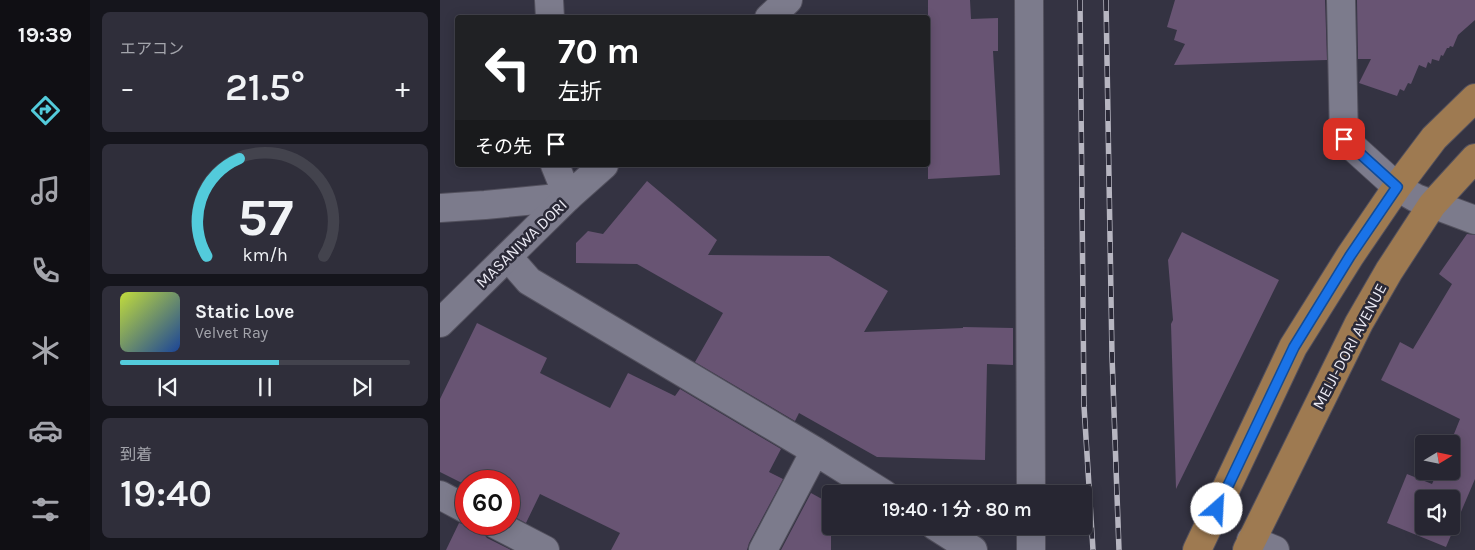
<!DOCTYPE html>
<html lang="ja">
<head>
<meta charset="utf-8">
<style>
  body { margin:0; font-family:Karla,"Noto Sans JP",sans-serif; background:#2f2e3a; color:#f1f3f6; height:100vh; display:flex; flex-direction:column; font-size:19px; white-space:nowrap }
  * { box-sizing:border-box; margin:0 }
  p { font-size:16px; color:#a4a5ac }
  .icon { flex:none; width:28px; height:28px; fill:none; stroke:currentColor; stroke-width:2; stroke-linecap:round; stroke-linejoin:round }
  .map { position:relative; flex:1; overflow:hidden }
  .details { display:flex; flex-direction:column; gap:12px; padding:12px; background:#15151c; width:350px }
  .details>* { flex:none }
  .hud { position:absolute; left:15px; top:15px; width:475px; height:152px; border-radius:5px; box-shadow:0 2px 12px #0003,0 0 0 1px #43434d; background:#202124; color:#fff; overflow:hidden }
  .needle { width:32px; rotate:80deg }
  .controls { position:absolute; left:975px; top:435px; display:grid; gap:10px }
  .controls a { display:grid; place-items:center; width:45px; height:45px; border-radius:5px; background:#272632; box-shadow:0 2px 12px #0003,0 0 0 1px #43434d; font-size:25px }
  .speed { position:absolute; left:15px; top:470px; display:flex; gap:10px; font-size:25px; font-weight:700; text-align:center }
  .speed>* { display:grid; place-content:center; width:65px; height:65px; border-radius:50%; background:#272632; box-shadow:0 2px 12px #0003,0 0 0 1px #43434d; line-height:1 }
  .speed .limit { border:8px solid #d22; background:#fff; color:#111 }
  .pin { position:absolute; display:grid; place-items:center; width:42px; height:42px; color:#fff; margin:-21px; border-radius:10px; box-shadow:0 2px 8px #0006 }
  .me { position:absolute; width:55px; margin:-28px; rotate:26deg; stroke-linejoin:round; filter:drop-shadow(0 0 4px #0008) }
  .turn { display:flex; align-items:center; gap:18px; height:105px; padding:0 20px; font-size:22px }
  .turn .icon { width:65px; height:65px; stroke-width:2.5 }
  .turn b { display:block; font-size:35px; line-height:42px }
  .then { display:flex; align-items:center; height:48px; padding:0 20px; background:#0003; gap:10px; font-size:19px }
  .big { font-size:38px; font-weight:600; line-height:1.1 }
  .details .tile { flex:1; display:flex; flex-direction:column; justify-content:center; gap:8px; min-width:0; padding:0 18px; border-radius:8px; background:#2f2e3a }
  .details .dial { align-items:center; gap:0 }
  .dial svg { height:130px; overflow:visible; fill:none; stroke:#43434d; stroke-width:7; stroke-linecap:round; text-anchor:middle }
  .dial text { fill:#f1f3f6; stroke:none }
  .song { display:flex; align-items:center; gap:15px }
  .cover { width:60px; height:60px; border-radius:8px; background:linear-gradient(135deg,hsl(70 70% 55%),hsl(220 70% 35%)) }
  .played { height:5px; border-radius:2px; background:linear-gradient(90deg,#53cbdb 55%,#43434d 55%) }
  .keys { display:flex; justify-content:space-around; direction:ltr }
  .heat { display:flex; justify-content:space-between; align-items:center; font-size:28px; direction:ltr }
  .trip { position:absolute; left:382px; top:485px; width:270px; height:50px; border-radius:5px; background:#272632; box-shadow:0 2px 12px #0003,0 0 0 1px #43434d; font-weight:600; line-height:50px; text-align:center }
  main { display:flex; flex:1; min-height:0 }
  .tabs { display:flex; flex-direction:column; width:90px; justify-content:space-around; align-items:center; background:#100f14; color:#a4a5ac }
  .tabs .icon { width:35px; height:35px }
  .tabs .on { color:#53cbdb }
  .tabs b { font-size:22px; color:#f1f3f6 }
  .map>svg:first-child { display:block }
  .building { fill:#685473; fill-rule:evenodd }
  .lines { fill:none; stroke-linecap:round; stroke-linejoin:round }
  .street-casing { stroke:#52505d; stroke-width:30 }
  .secondary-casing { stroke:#52505d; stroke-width:30 }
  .primary-casing { stroke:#52505d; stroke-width:30 }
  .street { stroke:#7c7b8c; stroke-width:28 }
  .secondary { stroke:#7c7b8c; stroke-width:28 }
  .primary { stroke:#9e7a51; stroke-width:28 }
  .rail-casing { stroke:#b7b6c1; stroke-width:5.5 }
  .rail { stroke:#2a2937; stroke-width:4; stroke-dasharray:11; stroke-linecap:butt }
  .route-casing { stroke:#114b97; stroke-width:12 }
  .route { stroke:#1a73e8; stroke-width:9 }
  .labels { text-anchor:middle; stroke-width:5; stroke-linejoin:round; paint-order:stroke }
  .street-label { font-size:16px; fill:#ecebf5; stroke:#2a2937 }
</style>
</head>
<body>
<main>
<nav class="tabs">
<b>19:39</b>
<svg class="icon on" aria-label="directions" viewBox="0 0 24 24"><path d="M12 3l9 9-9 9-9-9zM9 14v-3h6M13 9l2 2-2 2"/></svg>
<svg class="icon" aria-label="music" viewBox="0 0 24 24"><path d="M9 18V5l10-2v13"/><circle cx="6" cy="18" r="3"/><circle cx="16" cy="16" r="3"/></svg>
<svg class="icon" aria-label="phone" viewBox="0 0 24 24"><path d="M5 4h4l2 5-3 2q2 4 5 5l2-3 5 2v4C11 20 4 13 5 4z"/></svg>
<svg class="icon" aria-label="climate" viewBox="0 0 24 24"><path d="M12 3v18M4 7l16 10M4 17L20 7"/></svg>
<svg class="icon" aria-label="car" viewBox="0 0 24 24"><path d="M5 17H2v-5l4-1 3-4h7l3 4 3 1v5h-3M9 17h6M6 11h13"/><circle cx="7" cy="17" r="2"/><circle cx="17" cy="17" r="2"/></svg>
<svg class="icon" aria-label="filters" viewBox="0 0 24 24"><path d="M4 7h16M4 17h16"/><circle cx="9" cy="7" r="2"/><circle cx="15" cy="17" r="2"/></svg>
</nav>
<section class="details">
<div class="tile"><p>エアコン</p>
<div class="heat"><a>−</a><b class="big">21.5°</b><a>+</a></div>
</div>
<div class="tile dial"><svg viewBox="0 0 100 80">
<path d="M14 69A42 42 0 1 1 86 69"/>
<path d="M14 69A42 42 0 0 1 34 9" stroke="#53cbdb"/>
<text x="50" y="56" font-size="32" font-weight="700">57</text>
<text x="50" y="72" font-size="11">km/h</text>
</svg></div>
<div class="tile">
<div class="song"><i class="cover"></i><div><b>Static Love</b><p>Velvet Ray</p></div></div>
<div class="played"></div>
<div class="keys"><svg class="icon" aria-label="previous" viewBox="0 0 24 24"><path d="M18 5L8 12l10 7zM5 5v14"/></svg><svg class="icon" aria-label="pause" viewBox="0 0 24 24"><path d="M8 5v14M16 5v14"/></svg><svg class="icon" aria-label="next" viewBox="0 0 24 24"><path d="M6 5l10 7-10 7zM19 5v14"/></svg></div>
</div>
<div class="tile"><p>到着</p><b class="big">19:40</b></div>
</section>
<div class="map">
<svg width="1035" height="550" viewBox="0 0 1035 550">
  <rect width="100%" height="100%" fill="#343342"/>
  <!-- building -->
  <path class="building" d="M488 0H530L531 19 558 18V51H553L560 175 488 179Z
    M735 0H885L887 60 734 65 745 44 734 40 737 30 727 27Z
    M917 0H1035V20L1018 35 1013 47 1010 46 1009 48H1007L1003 56 1001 55 999 61 992 59 991 64 988 62 986 68 979 65 971 84 968 83 964 91 960 89 957 96 919 83 931 59H918Z
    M207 181 277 240 268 255 389 256 448 291 424 332 523 328V327L573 328V365L547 364 545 460 437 457 359 413 355 421 255 362 283 313 197 264 136 263V243L148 231 163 234Z
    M742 232 839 280 736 489 731 324 733 320 728 260Z
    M1027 234 1035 235V479L1006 547 947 523 967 474 992 484 998 471H1011V444H1010L1020 419 941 380 960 342 973 349 1012 284 999 274ZM984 499H1011V526H984Z
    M37 323 107 358 100 373 170 408 188 373 235 396 240 389 341 449 329 472 343 479 309 543 307 550H171L180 533 100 494 86 523 69 514V481H26V485L0 472V399Z
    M371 493 391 504V550H341Z
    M19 523 26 525 40 524 42 532 47 538 71 550H6Z"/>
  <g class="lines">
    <!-- street casing -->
    <g class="street-casing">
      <path id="street" d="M589 0 591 494
        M901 0 904 139 957 187 976 198 1035 220
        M0 208 45 205 128 197
        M68 257 89 281 375 451 444 494
        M0 495 26 509
        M55 524 105 550
        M495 526 533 550
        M591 526V550
        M811 540 835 550
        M323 550 375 451"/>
    </g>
    <!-- secondary casing -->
    <g class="secondary-casing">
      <path id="secondary" d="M109 0 110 18
        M329 18 348 0
        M115 165 128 197
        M0 323 128 197 164 165"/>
    </g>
    <!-- primary casing -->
    <g class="primary-casing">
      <path id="primary" d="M757 550 853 347 910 256 957 187 994 138 1035 98
        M807 550 919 323 949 271 992 205 1035 158"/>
    </g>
    <!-- street -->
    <use href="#street" class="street"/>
    <!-- secondary -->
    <use href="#secondary" class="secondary"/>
    <!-- primary -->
    <use href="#primary" class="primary"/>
    <!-- rail casing -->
    <g class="rail-casing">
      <path id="rail" d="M640 0 644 406 653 550
        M666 0 672 356 679 550"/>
    </g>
    <!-- rail -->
    <use href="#rail" class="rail"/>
  </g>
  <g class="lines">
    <!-- route casing -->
    <g class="route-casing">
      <path id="route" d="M777 509 854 347 910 256 957 187 904 139"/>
    </g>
    <!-- route -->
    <use href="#route" class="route"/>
  </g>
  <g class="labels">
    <!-- street labels -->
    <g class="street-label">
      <text transform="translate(81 243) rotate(-44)" y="6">MASANIWA DORI</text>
      <text transform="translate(909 346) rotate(-62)" y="6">MEIJI-DORI AVENUE</text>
    </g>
  </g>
</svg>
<div class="controls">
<a><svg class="needle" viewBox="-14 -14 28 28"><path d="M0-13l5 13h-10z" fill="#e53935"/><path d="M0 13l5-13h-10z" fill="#a4a5ac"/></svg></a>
<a><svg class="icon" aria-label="sound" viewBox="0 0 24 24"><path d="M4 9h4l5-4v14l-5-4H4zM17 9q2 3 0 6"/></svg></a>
</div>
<div class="speed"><div class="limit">60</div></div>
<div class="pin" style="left:904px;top:139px;background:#d93025"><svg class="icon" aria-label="arrive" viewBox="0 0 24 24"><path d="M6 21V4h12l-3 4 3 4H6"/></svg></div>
<svg class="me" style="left:777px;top:509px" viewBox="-20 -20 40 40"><circle r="19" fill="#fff"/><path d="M0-13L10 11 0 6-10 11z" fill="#1a73e8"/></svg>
<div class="trip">19:40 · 1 分 · 80 m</div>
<div class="hud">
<div class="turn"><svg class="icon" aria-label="left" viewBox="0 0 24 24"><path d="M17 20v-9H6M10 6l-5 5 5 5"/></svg><div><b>70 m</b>左折</div></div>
<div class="then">その先<svg class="icon" aria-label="arrive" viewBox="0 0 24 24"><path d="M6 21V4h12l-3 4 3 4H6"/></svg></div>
</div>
</div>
</main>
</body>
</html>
